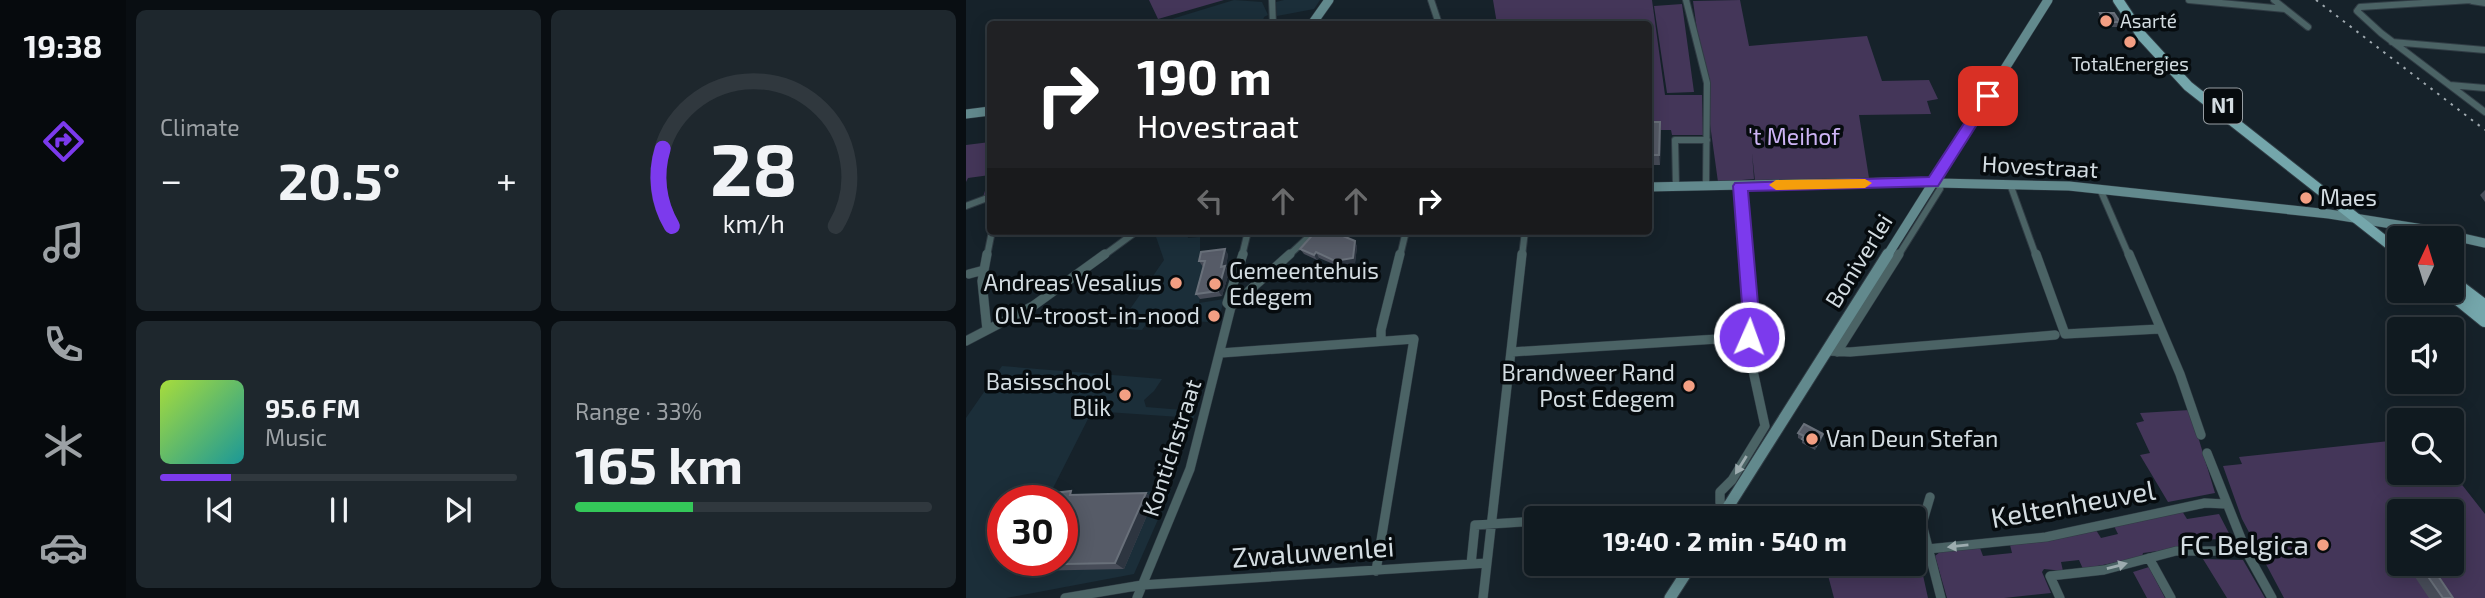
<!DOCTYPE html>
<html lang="en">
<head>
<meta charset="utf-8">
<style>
  body { margin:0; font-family:"Exo 2",sans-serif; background:#1e272d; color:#f1f3f6; height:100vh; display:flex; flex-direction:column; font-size:26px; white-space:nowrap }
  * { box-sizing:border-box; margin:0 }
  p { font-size:23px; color:#9ca1a5 }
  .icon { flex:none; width:38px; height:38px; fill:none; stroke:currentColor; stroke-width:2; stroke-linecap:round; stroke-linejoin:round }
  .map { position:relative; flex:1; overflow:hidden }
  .drawer { display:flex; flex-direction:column; gap:10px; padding:10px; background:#090e12; width:840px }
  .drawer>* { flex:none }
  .top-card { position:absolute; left:21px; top:21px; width:665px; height:214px; border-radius:7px; box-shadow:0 4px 18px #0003,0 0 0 2px #30383e; background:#202124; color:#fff; overflow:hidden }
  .needle { width:46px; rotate:4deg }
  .controls { position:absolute; left:1421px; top:226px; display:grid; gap:14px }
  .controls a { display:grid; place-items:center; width:77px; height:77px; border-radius:7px; background:#101a20; box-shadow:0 4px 18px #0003,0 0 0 2px #30383e; font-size:35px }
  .speed { position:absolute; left:21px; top:485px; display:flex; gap:14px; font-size:35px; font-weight:700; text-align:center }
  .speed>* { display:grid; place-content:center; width:91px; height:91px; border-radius:50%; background:#101a20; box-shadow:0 4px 18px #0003,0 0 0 2px #30383e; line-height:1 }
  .speed .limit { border:10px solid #d22; background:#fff; color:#111 }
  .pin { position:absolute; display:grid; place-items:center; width:60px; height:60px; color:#fff; margin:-30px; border-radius:14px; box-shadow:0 4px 10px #0006 }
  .me { position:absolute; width:77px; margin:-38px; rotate:2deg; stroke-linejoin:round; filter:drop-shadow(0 0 5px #0008) }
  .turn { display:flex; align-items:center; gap:24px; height:147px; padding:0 35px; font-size:32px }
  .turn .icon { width:91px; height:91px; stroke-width:2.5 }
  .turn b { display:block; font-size:49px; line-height:60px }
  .lanes { display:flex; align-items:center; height:66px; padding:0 35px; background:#0003; justify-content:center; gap:35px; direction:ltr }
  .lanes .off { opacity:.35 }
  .big { font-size:52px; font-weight:700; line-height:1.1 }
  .drawer .tile { flex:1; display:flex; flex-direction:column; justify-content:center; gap:10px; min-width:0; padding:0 24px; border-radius:10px; background:#1e272d }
  .drawer .dial { align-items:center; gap:0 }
  .dial svg { height:182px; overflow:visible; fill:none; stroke:#30383e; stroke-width:7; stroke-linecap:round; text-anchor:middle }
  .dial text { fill:#f1f3f6; stroke:none }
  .song { display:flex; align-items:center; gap:21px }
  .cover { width:84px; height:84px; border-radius:10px; background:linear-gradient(135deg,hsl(80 70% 55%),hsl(180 70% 35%)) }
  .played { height:7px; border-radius:4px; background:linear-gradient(90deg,#7c3aed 20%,#30383e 20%) }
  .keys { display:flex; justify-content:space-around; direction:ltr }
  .heat { display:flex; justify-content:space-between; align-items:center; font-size:38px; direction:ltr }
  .charge { height:10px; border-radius:5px; background:linear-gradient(90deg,#34c759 33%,#30383e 0) }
  .drawer .tiles { flex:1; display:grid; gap:10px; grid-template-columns:repeat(2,1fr) }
  .trip { position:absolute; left:558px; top:506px; width:402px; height:70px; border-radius:7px; background:#101a20; box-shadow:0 4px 18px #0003,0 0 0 2px #30383e; font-weight:700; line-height:70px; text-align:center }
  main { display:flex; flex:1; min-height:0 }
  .tab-bar { display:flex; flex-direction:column; width:126px; justify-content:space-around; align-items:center; background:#060a0d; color:#9ca1a5 }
  .tab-bar .icon { width:49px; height:49px }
  .tab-bar .selected { color:#7c3aed }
  .tab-bar b { font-size:32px; color:#f1f3f6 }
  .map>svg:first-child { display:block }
  .built { fill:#1b2e39; fill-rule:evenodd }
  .green { fill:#443659; fill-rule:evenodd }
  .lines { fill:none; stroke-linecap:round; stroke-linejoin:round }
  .street-far1-casing { stroke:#303c44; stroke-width:8 }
  .street-casing { stroke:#303c44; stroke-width:10 }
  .secondary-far1-casing { stroke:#303c44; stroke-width:10 }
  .secondary-casing { stroke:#303c44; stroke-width:13 }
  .primary-far1-casing { stroke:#303c44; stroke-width:12 }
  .primary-casing { stroke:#303c44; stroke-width:16 }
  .street-far1 { stroke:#4b6365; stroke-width:6 }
  .street { stroke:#4b6365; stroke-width:9 }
  .secondary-far1 { stroke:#62898d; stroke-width:9 }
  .secondary { stroke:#62898d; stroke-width:11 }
  .primary-far1 { stroke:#74a6ab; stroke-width:10 }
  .primary { stroke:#74a6ab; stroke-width:14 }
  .rail { stroke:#a0aab0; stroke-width:2; stroke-dasharray:2.5 6; stroke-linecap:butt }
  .wall { fill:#474c58 }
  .shaded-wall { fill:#2d3540 }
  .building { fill:#565b67; stroke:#69707a; stroke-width:2 }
  .oneway { fill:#9dacaf }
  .route { fill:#7c3aed; stroke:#51269a; stroke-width:2 }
  .slow { fill:#f59e0b }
  .poi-dot { fill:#f39f83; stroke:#060b0e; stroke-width:2.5 }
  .labels { text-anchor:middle; stroke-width:7; stroke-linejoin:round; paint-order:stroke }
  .far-poi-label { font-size:19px; fill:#d3dce1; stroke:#060b0e; text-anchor:start }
  .shield { fill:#060b0e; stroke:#969da2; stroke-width:2 }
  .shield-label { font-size:21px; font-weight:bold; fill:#d3dce1 }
  .park-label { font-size:23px; fill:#ccb3f4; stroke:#060b0e }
  .street-label { font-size:23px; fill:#d3dce1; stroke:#060b0e }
  .poi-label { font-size:23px; fill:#d3dce1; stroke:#060b0e; text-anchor:end }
  .near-street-label { font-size:28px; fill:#d3dce1; stroke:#060b0e }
  .near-poi-label { font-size:28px; fill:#d3dce1; stroke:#060b0e; text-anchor:end }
</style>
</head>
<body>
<main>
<nav class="tab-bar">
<b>19:38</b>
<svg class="icon selected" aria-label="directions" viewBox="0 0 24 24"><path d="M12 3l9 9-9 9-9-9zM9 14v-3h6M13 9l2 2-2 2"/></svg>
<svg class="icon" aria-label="music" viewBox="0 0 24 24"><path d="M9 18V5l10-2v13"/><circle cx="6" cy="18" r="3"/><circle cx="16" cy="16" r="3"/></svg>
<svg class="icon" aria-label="phone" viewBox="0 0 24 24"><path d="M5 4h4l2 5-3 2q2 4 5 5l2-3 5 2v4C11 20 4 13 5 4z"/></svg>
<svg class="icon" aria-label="climate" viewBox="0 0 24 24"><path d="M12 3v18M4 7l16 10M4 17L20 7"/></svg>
<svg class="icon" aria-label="car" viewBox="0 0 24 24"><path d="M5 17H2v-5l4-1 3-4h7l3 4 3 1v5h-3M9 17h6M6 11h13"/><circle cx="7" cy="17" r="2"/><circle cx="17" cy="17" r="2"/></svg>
</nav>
<section class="drawer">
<div class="tiles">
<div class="tile"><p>Climate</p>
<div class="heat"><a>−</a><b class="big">20.5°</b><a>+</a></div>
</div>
<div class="tile dial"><svg viewBox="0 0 100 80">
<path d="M14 69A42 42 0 1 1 86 69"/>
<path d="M14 69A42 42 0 0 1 10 35" stroke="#7c3aed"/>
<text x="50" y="56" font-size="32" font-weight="700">28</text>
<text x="50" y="72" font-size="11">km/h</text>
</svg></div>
<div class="tile">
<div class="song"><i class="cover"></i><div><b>95.6 FM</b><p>Music</p></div></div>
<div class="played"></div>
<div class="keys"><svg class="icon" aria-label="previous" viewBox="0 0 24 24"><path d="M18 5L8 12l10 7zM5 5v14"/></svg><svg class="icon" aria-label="pause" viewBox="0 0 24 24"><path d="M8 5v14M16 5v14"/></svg><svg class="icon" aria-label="next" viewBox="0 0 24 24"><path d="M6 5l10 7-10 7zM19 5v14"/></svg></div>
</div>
<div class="tile"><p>Range · 33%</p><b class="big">165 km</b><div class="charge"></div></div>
</div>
</section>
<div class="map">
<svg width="1519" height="598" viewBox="0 0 1519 598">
  <rect width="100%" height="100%" fill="#16222a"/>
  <!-- built -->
  <path class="built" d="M268 0 296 2 302 15 298 17 297 21 286 24H197L196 22Z
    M318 0H354L348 9 311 16 310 2Z
    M188 231H220L222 238 234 237V254H240L233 303 258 299 252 323 185 317 176 330 160 329 170 313 162 312 198 260Z
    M36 366 196 379 188 391 178 400 180 407 229 411 228 418 126 411 82 498 205 490 168 574 40 598H0V418ZM37 500H96V560H37Z"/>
  <!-- green -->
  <path class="green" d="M183 0H258L192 19Z
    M527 0H686L699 95H736L737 135H706L705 130H683L682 24H531Z
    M774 0 783 46 901 36 916 81 963 80 972 99 961 101 965 114 893 115 903 178 789 181 786 153 788 179 752 182 727 1Z
    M716 4 728 92 701 93 688 6Z
    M24 142V195L17 197 24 175 2 178 0 182V145Z
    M1224 410 1249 493 1202 502 1174 455 1184 453 1170 423 1178 421 1174 413Z
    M1433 440V472H1486L1519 514V598H1318L1276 519 1257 466 1276 464 1273 457ZM1433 511H1486V564H1433Z
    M1216 511 1221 519 1253 514 1266 539 1212 540 1214 548 1177 553 1176 557 1117 569 1113 560 1095 562 1097 571 1078 569 1076 572 1085 593 1038 598H981L969 556 974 552 1014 548 1017 556 1046 553 1044 545 1130 530 1135 538 1152 534 1148 526Z
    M949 539 962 598H868L859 564H948Z
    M1237 559 1277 560 1299 598H1261Z
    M1183 567 1199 598H1181L1167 572Z"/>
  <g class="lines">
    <!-- street-far1 casing -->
    <g class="street-far1-casing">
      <path id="street-far1" d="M306 0 307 24
        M465 0 473 24
        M720 0 741 83 740 186
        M1223 0 1319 9
        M1308 0 1342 27
        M1505 0 1394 7 1391 11 1415 33 1519 112
        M1506 1 1519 3
        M1426 42 1519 50
        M1484 85 1519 88
        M1044 184 1070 256
        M710 186 709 140H741
        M774 186 780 256
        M1134 189 1163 256
        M0 206 24 197
        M21 256 26 231
        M137 256 171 231
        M276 256 282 231
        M322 256 349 231
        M434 256 440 231
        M556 256 559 231
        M932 256 974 189"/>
    </g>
    <!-- street casing -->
    <g class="street-casing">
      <path id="street" d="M1070 254 1099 334 1193 329
        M1163 254 1214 374 1235 435
        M3 274 18 270
        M265 307 324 254
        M265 307 261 303 277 254
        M21 330 16 281 21 254
        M0 341 67 306 139 254
        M415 341V330L434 254
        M862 351 884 352 1089 335
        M546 352 783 337 784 304 780 254
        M871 352 933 254
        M255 353 448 339 410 571
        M786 366 799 426
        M1241 453 1280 551 1306 598
        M762 508 754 503V492L766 480 799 426
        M613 518 734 512
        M948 523 956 524 964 497
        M956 524 975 598
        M962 549 1080 537 1239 503 1260 504
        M1183 558 1205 598
        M505 564 509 525 570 521
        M99 598 176 585 521 563
        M171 598 224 469 265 307
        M517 598 556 254
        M1094 598 1084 576 1138 570 1210 551H1280"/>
    </g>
    <!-- secondary-far1 casing -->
    <g class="secondary-far1-casing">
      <path id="secondary-far1" d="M346 24 363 0
        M0 114 24 111
        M682 187 930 182 1103 186 1363 214 1457 229 1519 243
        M921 256 1082 0"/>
    </g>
    <!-- secondary casing -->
    <g class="secondary-casing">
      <path id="secondary" d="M755 518 922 254
        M704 598 726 564"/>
    </g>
    <!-- primary-far1 casing -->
    <g class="primary-far1-casing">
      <path id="primary-far1" d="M1152 0 1176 36 1222 86 1433 252"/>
    </g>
    <!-- primary casing -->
    <g class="primary-casing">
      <path id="primary" d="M1486 282 1519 307
        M1482 290 1519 320"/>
    </g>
    <!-- street-far1 -->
    <use href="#street-far1" class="street-far1"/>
    <!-- street -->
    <use href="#street" class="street"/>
    <!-- secondary-far1 -->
    <use href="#secondary-far1" class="secondary-far1"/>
    <!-- secondary -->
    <use href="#secondary" class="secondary"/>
    <!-- primary-far1 -->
    <use href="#primary-far1" class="primary-far1"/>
    <!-- primary -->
    <use href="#primary" class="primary"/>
    <!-- rail -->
    <path class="rail" d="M1350 0 1519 130"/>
  </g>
  <!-- wall -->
  <path class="wall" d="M1134 13 1154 22 1152 27H1137L1132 19Z
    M682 122 695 132 694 165H682Z
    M1519 190V202L1514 195Z
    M389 241 391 247 389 263 372 266 353 258 351 260 338 254 334 249Z
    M262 254 260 267 263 272 256 296 234 299 230 294 237 267 233 261Z
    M832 433 856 439 849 450 836 443V440L832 438Z
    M180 493 188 499 158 569 61 571 51 565 110 495Z
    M1454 565 1487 598H1463L1445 571Z"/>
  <!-- shaded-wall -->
  <path class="shaded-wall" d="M694 122 695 132 694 165 693 155Z
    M389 241 391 247 389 263 372 266 369 261Z
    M259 249 262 254 260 267 263 272 256 296 252 291 255 267Z
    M350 252 353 258 351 260 348 255Z
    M857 434 856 439 849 450 850 446Z
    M180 493 188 499 158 569 149 563Z"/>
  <!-- building -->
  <path class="building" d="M1134 13H1148L1154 22H1139Z
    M682 122H694L693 155H682Z
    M350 231H365L389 241 387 258 369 261 350 252 348 255 334 249Z
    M259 249 255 267 259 266 252 291 230 294 239 261H233L235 252Z
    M838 424 857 434 850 446 836 439 838 436 832 433Z
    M105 491 104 495 180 493 149 563 51 565 54 560H96V500H84L88 493Z
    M1464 564 1487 598H1477L1454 565Z"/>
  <!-- one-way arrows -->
  <defs><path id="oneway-solid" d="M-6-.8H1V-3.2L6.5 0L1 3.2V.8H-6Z" transform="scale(1.75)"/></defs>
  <g class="oneway">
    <use href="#oneway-solid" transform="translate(775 465) rotate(122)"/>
    <use href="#oneway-solid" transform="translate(992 546) rotate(174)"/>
    <use href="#oneway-solid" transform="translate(1151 566) rotate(-15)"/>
  </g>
  <!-- route -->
  <path class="route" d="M1022 92 1029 96 972 186 782 191 792 304 791 337 789 342H777L775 337 776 304 767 186 769 183 963 177 1018 93Z"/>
  <!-- slow -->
  <path class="slow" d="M899 179 906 183 899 188 810 190 803 185 810 180Z"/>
  <!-- markers -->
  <g class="poi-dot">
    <circle cx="1140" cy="21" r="7"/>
    <circle cx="1164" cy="42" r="7"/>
    <circle cx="1340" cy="198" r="7"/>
    <circle cx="210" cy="283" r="7"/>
    <circle cx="249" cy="284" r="7"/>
    <circle cx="248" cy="316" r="7"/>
    <circle cx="723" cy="386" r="7"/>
    <circle cx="159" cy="395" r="7"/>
    <circle cx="846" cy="439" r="7"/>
    <circle cx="1357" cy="545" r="7"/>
  </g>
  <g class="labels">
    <!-- far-poi labels -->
    <g class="far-poi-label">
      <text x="1154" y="28">Asarté</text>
      <text x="1164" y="71" text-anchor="middle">TotalEnergies</text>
    </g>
    <!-- shield labels -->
    <rect class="shield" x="1238" y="88.5" width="38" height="35" rx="5"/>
    <g class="shield-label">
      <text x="1257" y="113">N1</text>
    </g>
    <!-- park labels -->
    <g class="park-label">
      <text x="828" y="145">'t Meihof</text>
    </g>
    <!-- street labels -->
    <g class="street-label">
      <text transform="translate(1074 167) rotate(3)" y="8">Hovestraat</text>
      <text transform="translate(893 261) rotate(-58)" y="8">Boniverlei</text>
      <text transform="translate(206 448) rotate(-72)" y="8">Kontichstraat</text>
    </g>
    <!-- poi labels -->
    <g class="poi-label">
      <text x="1354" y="206" text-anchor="start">Maes</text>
      <text x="263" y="279" text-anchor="start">Gemeentehuis<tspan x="263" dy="26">Edegem</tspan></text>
      <text x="196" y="291">Andreas Vesalius</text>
      <text x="234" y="324">OLV-troost-in-nood</text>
      <text x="709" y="381">Brandweer Rand<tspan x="709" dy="26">Post Edegem</tspan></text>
      <text x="145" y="390">Basisschool<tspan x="145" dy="26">Blik</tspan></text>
      <text x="860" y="447" text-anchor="start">Van Deun Stefan</text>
    </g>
    <!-- near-street labels -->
    <g class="near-street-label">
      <text transform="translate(1107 504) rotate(-10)" y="10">Keltenheuvel</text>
      <text transform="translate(347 552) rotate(-4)" y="10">Zwaluwenlei</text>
    </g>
    <!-- near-poi labels -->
    <g class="near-poi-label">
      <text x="1343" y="555">FC Belgica</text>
    </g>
  </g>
</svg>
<div class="controls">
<a><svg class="needle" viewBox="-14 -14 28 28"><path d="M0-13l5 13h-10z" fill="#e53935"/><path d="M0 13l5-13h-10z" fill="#9ca1a5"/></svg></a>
<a><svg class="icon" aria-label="sound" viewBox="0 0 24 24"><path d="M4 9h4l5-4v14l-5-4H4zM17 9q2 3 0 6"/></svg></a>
<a><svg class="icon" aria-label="search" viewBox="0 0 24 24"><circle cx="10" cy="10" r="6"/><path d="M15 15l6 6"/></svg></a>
<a><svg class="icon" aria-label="layers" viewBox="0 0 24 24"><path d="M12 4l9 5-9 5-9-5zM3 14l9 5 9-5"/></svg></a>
</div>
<div class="speed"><div class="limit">30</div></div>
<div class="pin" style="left:1022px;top:96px;background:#d93025"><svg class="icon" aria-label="arrive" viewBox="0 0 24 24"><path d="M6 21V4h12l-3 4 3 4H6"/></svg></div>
<svg class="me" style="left:783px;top:337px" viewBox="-20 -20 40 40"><circle r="17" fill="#7c3aed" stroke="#fff" stroke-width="3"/><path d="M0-11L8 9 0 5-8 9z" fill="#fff"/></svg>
<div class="trip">19:40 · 2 min · 540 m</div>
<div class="top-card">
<div class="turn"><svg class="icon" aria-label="right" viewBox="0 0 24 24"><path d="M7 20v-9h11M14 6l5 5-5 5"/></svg><div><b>190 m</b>Hovestraat</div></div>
<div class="lanes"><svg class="icon off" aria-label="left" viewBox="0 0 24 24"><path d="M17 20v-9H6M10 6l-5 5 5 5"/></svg><svg class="icon off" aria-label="ahead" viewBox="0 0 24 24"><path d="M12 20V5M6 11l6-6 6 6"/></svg><svg class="icon off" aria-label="ahead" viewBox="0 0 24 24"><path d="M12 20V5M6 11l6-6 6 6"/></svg><svg class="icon" aria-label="right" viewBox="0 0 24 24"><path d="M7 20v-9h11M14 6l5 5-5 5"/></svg></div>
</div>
</div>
</main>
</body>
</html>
